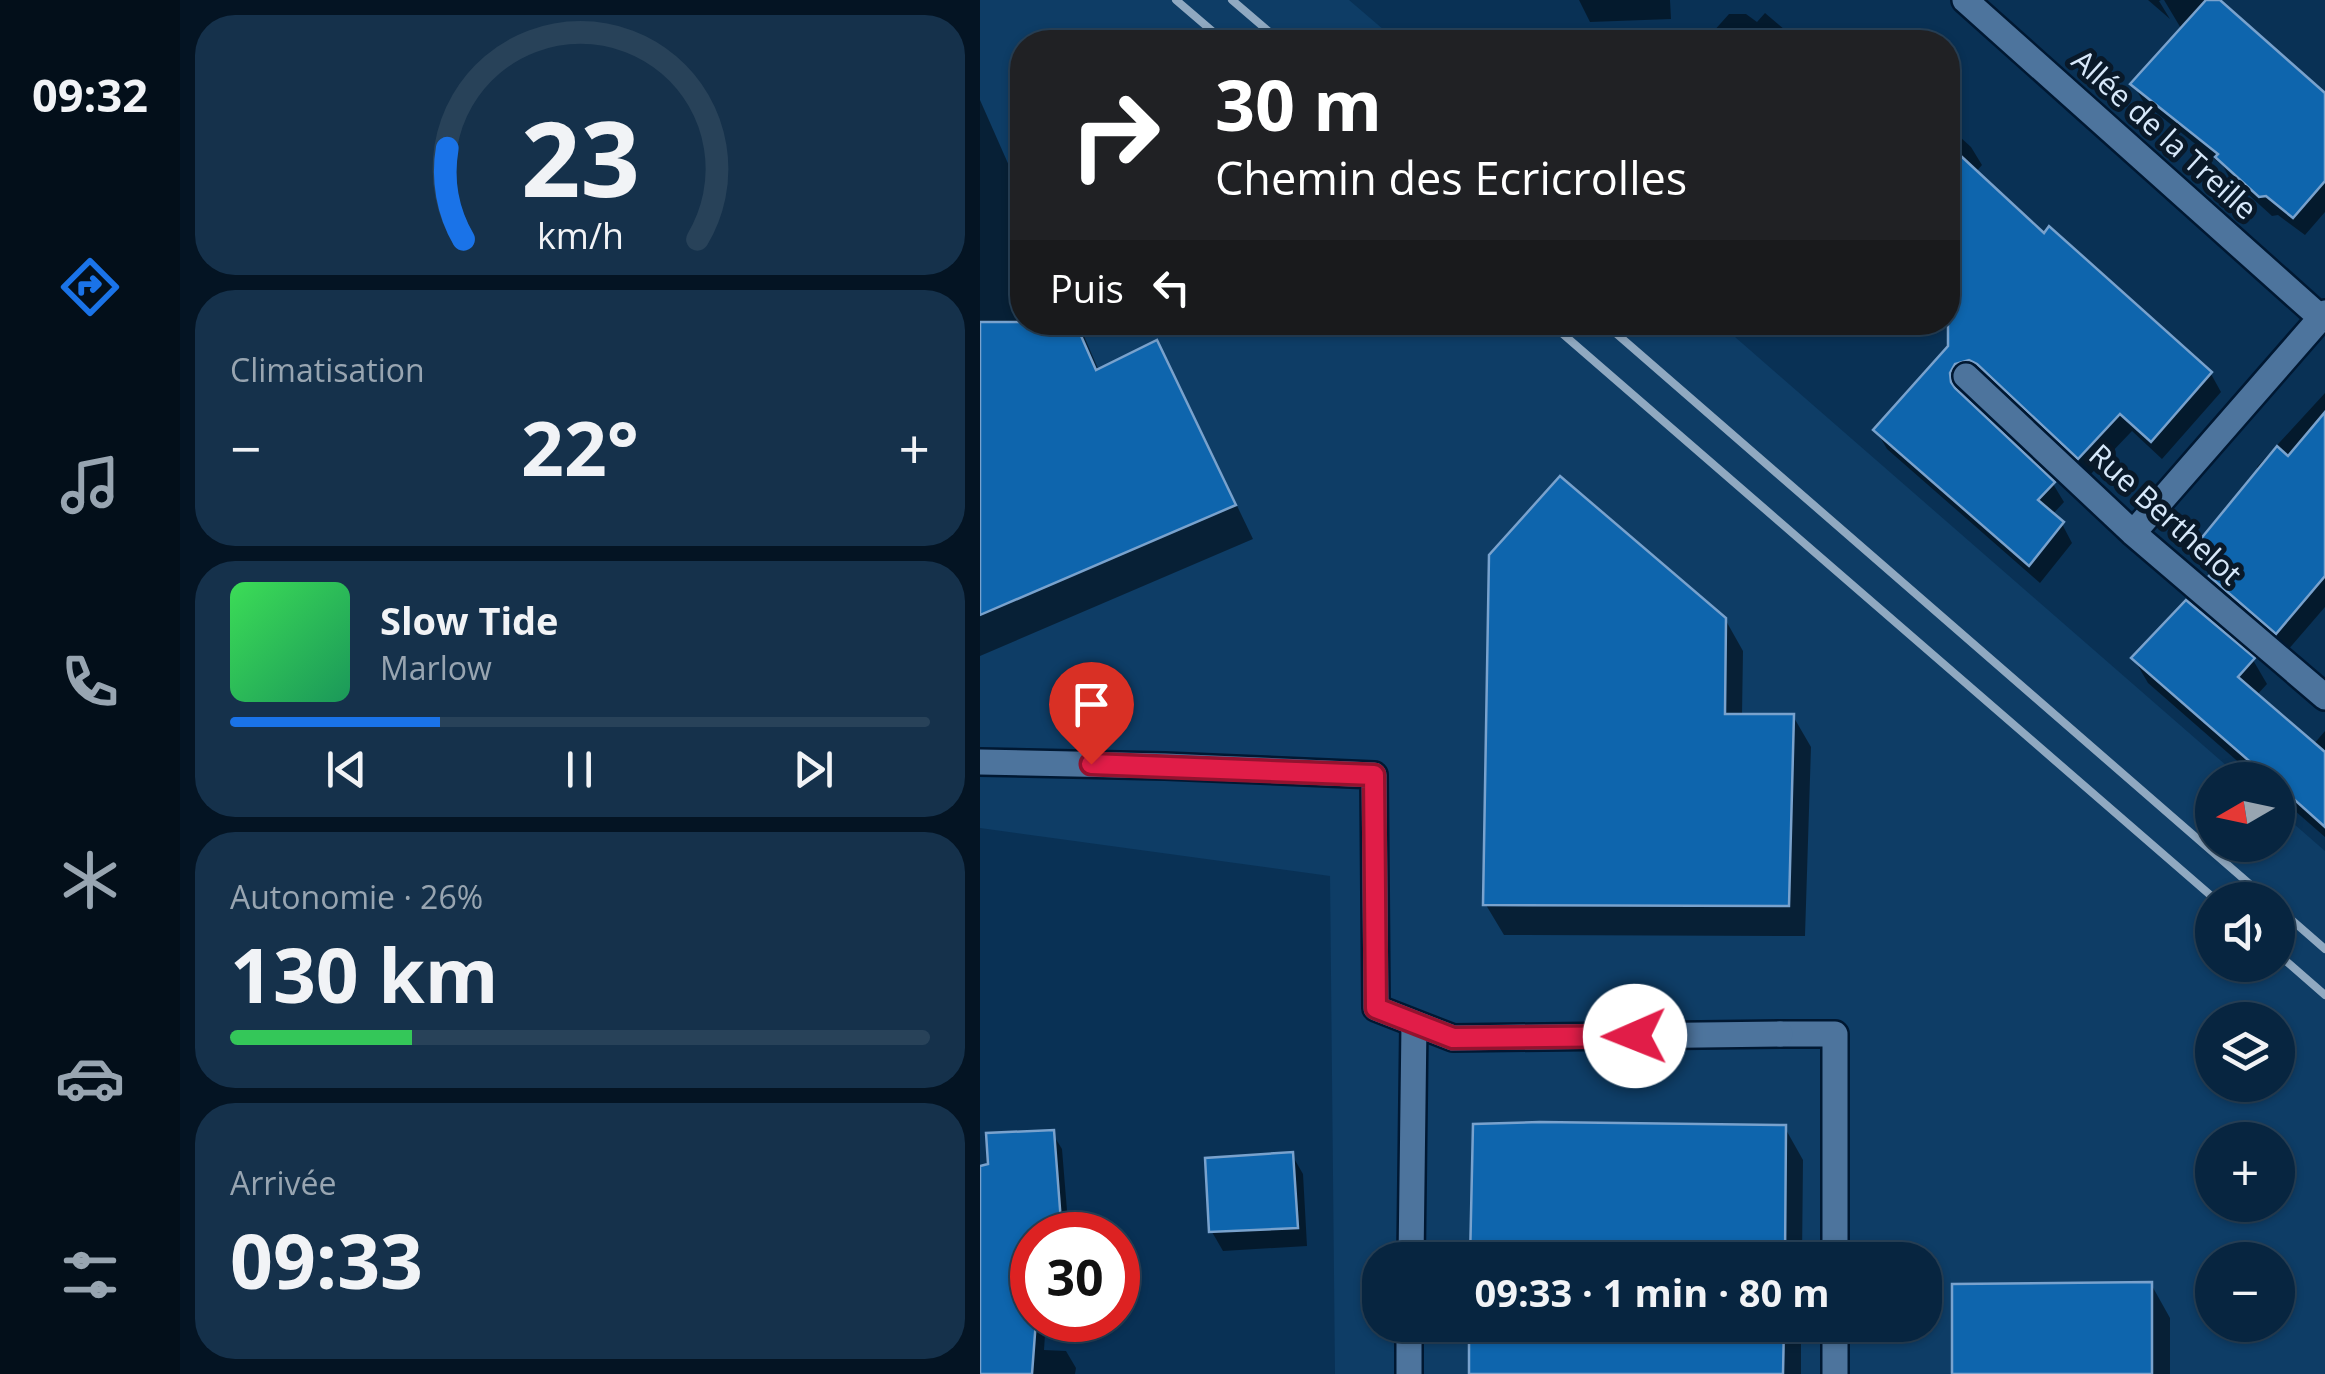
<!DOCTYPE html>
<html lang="fr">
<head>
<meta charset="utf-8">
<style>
  body { margin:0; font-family:"Open Sans",sans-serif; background:#15314b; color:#f1f3f6; height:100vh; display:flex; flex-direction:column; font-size:38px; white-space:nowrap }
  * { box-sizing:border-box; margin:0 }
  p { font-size:32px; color:#98a5b1 }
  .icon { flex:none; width:55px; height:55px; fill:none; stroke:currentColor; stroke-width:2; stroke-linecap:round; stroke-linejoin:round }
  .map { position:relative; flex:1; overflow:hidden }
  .sheet { display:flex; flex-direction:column; gap:15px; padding:15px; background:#041423; width:800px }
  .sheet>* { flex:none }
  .guide { position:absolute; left:30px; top:30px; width:950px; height:305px; border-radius:40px; box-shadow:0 2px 8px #0004,0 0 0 2px #284259; background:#202124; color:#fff; overflow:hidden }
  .needle { width:65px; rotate:261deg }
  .buttons { position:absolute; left:1215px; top:762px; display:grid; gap:20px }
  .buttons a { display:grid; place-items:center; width:100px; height:100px; border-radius:50%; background:#072540; box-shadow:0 2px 8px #0004,0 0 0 2px #284259; font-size:50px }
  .speed { position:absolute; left:30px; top:1212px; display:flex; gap:20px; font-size:50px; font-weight:700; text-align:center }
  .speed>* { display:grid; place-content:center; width:130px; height:130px; border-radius:50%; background:#072540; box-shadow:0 2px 8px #0004,0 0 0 2px #284259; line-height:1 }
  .speed .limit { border:15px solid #d22; background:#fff; color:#111 }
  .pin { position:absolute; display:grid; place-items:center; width:85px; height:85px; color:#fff; margin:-102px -42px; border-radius:50% 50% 50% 0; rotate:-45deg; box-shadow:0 0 10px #0007 }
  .pin .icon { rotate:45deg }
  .me { position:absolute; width:110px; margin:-55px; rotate:269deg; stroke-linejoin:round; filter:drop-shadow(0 0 8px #0008) }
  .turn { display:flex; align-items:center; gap:35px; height:210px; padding:0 40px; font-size:45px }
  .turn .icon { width:130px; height:130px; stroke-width:2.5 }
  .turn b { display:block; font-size:70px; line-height:85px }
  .then { display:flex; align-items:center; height:95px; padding:0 40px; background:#0003; gap:20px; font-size:38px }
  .big { font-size:75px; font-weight:700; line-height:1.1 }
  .sheet .card { flex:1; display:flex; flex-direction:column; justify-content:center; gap:15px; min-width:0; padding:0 35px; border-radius:40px; background:#15314b }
  .sheet .dial { align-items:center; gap:0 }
  .dial svg { height:260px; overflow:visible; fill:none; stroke:#284259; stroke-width:7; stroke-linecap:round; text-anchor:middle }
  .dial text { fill:#f1f3f6; stroke:none }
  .song { display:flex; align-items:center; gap:30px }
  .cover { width:120px; height:120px; border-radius:15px; background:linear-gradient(135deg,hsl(130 70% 55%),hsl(150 70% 35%)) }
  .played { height:10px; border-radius:5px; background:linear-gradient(90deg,#1a73e8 30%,#284259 30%) }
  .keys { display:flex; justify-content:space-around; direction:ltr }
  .heat { display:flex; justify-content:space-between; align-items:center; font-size:55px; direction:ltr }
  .charge { height:15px; border-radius:8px; background:linear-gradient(90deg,#34c759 26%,#284259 0) }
  .trip { position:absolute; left:382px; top:1242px; width:580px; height:100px; border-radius:40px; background:#072540; box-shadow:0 2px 8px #0004,0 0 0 2px #284259; font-weight:700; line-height:100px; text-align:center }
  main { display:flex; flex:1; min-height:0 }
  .tabs { display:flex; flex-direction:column; width:180px; justify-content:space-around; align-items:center; background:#030f1a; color:#98a5b1 }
  .tabs .icon { width:70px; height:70px }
  .tabs .on { color:#1a73e8 }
  .tabs b { font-size:45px; color:#f1f3f6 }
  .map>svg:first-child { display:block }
  .built { fill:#0e3d66; fill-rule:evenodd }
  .shadow { fill:#0007 }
  .building { fill:#0e65ad; stroke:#79a2cd; stroke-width:2.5 }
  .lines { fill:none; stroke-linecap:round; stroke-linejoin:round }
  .service-casing { stroke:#001832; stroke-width:30 }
  .minor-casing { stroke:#001832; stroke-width:30 }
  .service { stroke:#4d749d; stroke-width:25 }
  .minor { stroke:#4d749d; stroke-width:25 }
  .rail { stroke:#90a9c1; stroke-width:8 }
  .route-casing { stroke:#92132f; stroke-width:25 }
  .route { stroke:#e11d48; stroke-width:18 }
  .labels { text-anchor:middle; stroke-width:10; stroke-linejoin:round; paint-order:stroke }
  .street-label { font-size:30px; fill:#d7e8fa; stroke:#091929 }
</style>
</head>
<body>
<main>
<nav class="tabs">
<b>09:32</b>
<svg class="icon on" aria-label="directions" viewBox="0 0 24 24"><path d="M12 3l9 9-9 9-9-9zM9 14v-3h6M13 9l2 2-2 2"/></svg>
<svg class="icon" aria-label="music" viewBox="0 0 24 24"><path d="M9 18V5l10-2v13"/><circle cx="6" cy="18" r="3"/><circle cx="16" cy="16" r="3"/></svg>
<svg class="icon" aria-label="phone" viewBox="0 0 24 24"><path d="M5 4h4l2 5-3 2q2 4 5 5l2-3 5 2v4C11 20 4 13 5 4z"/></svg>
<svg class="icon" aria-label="climate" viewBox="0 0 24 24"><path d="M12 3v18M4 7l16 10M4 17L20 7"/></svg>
<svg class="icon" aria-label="car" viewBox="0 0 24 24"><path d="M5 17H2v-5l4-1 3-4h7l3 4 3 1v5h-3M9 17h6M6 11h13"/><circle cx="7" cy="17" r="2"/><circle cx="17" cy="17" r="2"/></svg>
<svg class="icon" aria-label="filters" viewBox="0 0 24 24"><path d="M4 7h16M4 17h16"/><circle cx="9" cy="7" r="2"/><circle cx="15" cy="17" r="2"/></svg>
</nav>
<section class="sheet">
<div class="card dial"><svg viewBox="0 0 100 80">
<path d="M14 69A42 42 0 1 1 86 69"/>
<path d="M14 69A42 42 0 0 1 9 41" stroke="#1a73e8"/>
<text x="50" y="56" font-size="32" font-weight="700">23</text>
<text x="50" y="72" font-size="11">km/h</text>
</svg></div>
<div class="card"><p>Climatisation</p>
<div class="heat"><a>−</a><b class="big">22°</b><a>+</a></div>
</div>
<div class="card">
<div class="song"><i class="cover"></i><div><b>Slow Tide</b><p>Marlow</p></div></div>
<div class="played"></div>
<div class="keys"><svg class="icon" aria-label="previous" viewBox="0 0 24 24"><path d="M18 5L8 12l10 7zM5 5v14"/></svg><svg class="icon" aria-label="pause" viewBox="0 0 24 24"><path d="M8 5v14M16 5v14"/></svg><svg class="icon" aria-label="next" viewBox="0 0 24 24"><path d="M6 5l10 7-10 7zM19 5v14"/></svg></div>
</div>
<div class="card"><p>Autonomie · 26%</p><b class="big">130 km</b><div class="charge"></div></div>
<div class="card"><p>Arrivée</p><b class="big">09:33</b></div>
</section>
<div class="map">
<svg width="1345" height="1374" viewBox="0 0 1345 1374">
  <rect width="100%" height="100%" fill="#093155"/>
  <!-- built -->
  <path class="built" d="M0 0H369L418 42H42V322L739 323 1263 780H1232V845H1298V810L1345 851V1374H355L350 876 0 828ZM1232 900H1298V965H1232ZM1232 1020H1298V1085H1232ZM1232 1140H1298V1205H1232ZM400 1260H945V1325H400ZM1232 1260H1298V1325H1232Z"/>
  <!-- shadow -->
  <path class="shadow" d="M599 0H690L691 19 610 22Z
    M1168 0H1181L1179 1 1190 19Z
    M1184 0H1236L1345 97V212L1325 235 1298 215 1292 216 1249 177 1243 166 1164 103 1153 84 1202 30Z
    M785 13 819 42H724L749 14H766L777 22Z
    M0 100 42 195V322H98L119 371 176 344 195 377 273 539 0 656Z
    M968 126 991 147 1002 165 995 173 1064 236 1069 230 1231 374 1241 392 1182 459 1152 431 1109 476 985 383 980 396 1073 484 1084 502 1072 515 1082 524 1092 543 1060 583 907 449 896 430 999 313 968 287Z
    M1345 393V607L1307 651 1243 595 1213 552 1280 472 1277 467Z
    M745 619 763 651 762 716H813L831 747 825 936 524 935 506 905Z
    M1154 659 1273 660 1287 684 1276 696 1333 745 1345 731V837L1298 796V780H1279L1168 683Z
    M805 1128 823 1160 822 1260H494Z
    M72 1133 82 1149 89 1235H52V1320H66L64 1350 86 1351 96 1368 95 1374H0V1168Z
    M312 1155 323 1174 327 1246 243 1251 232 1232Z
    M1171 1284 1190 1318V1374H974Z
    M493 1325H821V1374H492Z"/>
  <!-- building -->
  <path class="building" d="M1226 0H1240L1345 93V181L1313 218 1286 196 1279 197 1235 157 1238 154 1150 84Z
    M968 144 1064 233 1069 226 1232 372 1171 442 1140 414 1098 459 997 364 989 360 975 364 970 373 971 382 975 388 1075 482 1058 500 1084 522 1049 566 893 430 968 346Z
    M0 322H95L116 370 177 340 256 505 0 615Z
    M1345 412V576L1296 634 1229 576 1233 572 1210 552 1297 446 1308 456Z
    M580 476 746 618 745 714H814L809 906 503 905 509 555Z
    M1206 600 1275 658 1258 677 1345 752V827L1298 785V780H1291L1151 658Z
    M560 1122 806 1125 805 1260H490L493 1124Z
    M74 1130 82 1235H52V1320H56L52 1374H0V1166L8 1164 6 1133Z
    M313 1152 318 1228 229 1232 225 1158Z
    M1172 1282V1374H972V1284Z
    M489 1325H804L803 1374H489Z"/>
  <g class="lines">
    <!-- service casing -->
    <g class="service-casing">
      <path id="service" d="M800 1034H855V1260
        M431 1260 434 1024
        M429 1374V1325
        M855 1374V1325"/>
    </g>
    <!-- minor casing -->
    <g class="minor-casing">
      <path id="minor" d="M985 0 1341 318
        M986 376 1153 533 1345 697
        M1153 533 1345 313
        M0 762 185 766 394 775 396 1008 473 1038 800 1034"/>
    </g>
    <!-- service -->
    <use href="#service" class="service"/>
    <!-- minor -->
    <use href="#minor" class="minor"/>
    <!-- rail -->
    <path class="rail" d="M196 0 245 42
      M252 0 301 42
      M569 322 1236 900
      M623 322 1288 900
      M1298 908 1345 949
      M1298 954 1345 995"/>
  </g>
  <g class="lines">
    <!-- route casing -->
    <g class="route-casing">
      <path id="route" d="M111 764 394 775 396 1008 473 1038 655 1036"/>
    </g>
    <!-- route -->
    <use href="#route" class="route"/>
  </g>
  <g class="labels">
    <!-- street labels -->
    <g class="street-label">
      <text transform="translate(1184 135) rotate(42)" y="10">Allée de la Treille</text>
      <text transform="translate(1185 515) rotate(42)" y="10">Rue Berthelot</text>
    </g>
  </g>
</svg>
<div class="buttons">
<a><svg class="needle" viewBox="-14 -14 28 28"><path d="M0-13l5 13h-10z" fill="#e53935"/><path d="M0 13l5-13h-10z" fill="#98a5b1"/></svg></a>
<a><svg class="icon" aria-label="sound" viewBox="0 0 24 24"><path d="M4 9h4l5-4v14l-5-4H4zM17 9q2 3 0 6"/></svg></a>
<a><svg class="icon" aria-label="layers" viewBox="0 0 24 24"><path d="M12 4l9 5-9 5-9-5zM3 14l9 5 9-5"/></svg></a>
<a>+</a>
<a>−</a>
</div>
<div class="speed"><div class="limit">30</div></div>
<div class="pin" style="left:111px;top:764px;background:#d93025"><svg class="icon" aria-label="arrive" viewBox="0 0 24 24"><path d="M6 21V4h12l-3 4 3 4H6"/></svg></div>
<svg class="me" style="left:655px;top:1036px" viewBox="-20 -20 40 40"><circle r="19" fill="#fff"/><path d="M0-13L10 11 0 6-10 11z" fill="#e11d48"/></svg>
<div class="trip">09:33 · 1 min · 80 m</div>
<div class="guide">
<div class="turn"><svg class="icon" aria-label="right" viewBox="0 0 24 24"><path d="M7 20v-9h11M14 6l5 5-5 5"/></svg><div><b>30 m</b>Chemin des Ecricrolles</div></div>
<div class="then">Puis<svg class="icon" aria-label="left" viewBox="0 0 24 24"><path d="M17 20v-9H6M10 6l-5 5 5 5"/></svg></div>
</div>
</div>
</main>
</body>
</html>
